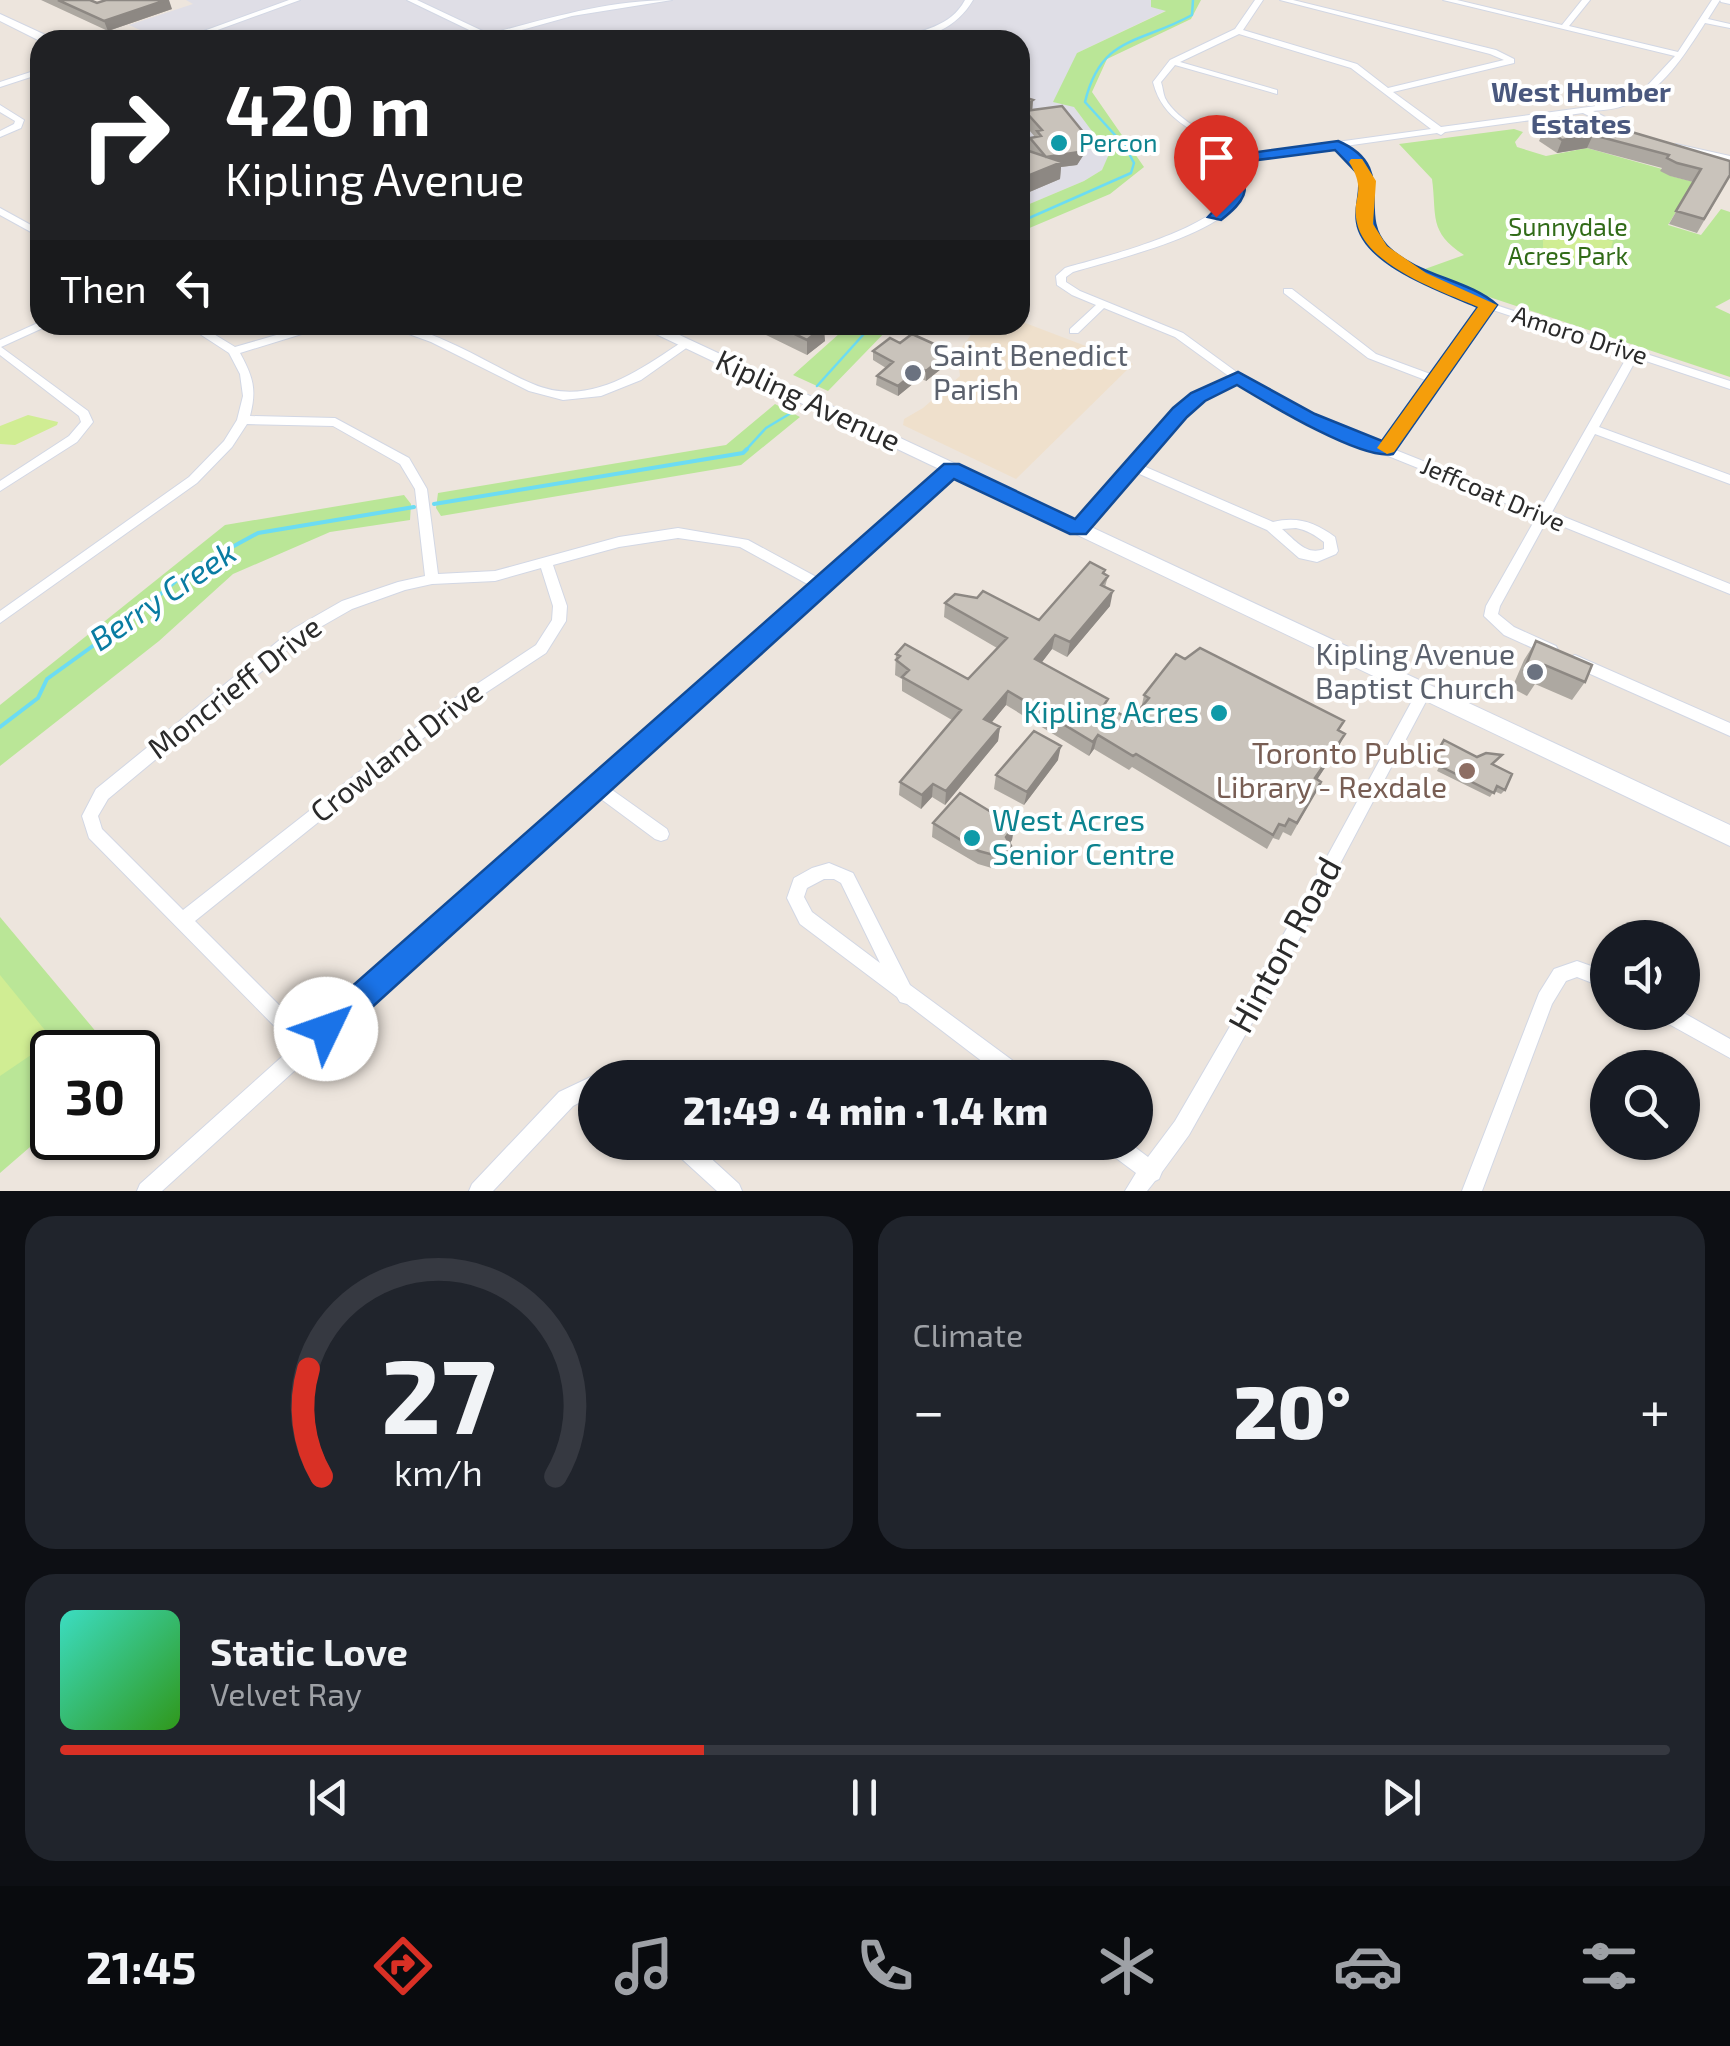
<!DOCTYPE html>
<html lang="en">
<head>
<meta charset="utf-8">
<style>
  body { margin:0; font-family:"Exo 2",sans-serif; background:#20242c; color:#f1f3f6; height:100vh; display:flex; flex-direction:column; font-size:38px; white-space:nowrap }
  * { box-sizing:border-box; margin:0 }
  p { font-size:32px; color:#9ea1a6 }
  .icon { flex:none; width:55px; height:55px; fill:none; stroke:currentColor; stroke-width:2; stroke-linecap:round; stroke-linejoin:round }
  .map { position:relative; height:1191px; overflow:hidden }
  .side { display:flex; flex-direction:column; gap:25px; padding:25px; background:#0d0f14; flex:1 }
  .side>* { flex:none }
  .banner { position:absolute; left:30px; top:30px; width:1000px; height:305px; border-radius:30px; box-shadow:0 2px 8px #0004; background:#202124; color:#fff; overflow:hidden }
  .buttons { position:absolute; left:1590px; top:920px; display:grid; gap:20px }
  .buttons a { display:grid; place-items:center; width:110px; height:110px; border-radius:50%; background:#171b24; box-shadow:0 2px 8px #0004; font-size:50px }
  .speed { position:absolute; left:30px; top:1030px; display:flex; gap:20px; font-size:50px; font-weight:700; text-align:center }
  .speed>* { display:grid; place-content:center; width:130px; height:130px; border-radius:50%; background:#171b24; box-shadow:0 2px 8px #0004; line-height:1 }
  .speed .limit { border:5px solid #111; border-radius:15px; background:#fff; color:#111 }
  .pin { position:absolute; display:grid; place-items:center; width:85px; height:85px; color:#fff; margin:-102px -42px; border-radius:50% 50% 50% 0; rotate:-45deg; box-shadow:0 0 10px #0007 }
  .pin .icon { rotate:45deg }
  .me { position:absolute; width:110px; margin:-55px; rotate:48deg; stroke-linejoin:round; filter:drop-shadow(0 0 8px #0008) }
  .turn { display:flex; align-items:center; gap:35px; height:210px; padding:0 30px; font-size:45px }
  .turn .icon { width:130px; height:130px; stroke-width:2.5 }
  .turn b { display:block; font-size:70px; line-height:85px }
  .then { display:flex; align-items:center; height:95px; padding:0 30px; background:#0003; gap:20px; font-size:38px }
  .big { font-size:75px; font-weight:800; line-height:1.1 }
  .side .card { flex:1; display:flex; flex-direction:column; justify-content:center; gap:15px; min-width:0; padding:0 35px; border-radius:30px; background:#20242c }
  .side .dial { align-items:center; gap:0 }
  .dial svg { height:260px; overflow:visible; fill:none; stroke:#363941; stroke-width:7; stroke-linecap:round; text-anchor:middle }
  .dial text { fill:#f1f3f6; stroke:none }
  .song { display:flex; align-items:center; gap:30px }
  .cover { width:120px; height:120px; border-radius:15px; background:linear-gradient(135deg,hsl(170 70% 55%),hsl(110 70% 35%)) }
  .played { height:10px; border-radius:5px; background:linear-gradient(90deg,#d93025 40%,#363941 40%) }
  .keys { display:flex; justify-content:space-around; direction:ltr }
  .heat { display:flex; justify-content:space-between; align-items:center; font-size:55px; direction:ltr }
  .side .tiles { flex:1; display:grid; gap:25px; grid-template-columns:1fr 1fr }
  .card:last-child { grid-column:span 2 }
  .trip { position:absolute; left:578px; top:1060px; width:575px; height:100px; border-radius:50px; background:#171b24; box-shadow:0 2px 8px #0004; font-weight:800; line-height:100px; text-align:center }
  .tab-bar { display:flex; height:160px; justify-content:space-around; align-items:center; background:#090b0e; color:#9ea1a6 }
  .tab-bar .icon { width:70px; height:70px }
  .tab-bar .active { color:#d93025 }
  .tab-bar b { font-size:45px; color:#f1f3f6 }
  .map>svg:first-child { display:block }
  .industrial { fill:#dfdee6 }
  .education { fill:#efe0cc }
  .green { fill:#bae697 }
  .pitch { fill:#d0ed93 }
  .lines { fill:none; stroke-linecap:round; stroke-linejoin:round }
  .stream-far1 { stroke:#6cdcf3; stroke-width:2.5 }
  .stream { stroke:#6cdcf3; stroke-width:4 }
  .minor-casing { stroke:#d2d7e4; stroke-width:2 }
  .secondary-casing { stroke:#d2d7e4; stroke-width:2 }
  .minor { fill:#fff; fill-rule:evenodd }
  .secondary { fill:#fff; fill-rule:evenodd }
  .wall { fill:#ada8a1 }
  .shaded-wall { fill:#8d8883 }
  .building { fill:#c9c3bb; stroke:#8d8883; stroke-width:2.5 }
  .route { fill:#1a73e8; stroke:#114b97; stroke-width:2.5 }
  .slow { fill:#f59e0b }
  .culture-dot { fill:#0f9aa8; stroke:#fff; stroke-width:4 }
  .worship-dot { fill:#6b7280; stroke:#fff; stroke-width:4 }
  .education-dot { fill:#8d6e63; stroke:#fff; stroke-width:4 }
  .labels { text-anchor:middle; stroke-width:8; stroke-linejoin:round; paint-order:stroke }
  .far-culture-label { font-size:25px; fill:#0d838f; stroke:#fff; text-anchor:start }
  .far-park-label { font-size:25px; fill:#316b18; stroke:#fff }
  .far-street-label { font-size:25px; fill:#2b2b2b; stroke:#fff }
  .far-neighbourhood-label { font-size:28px; font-weight:bold; fill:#4a587e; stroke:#fff }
  .worship-label { font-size:30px; fill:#5b616d; stroke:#fff; text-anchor:start }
  .street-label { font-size:30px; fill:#2b2b2b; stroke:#fff }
  .culture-label { font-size:30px; fill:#0d838f; stroke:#fff; text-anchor:end }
  .education-label { font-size:30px; fill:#785e54; stroke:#fff; text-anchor:end }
  .water-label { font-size:32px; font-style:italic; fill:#097ca2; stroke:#fff }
  .near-street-label { font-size:35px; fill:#2b2b2b; stroke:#fff }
</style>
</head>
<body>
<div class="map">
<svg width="1730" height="1191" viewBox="0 0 1730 1191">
  <rect width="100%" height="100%" fill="#ede5dd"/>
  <!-- industrial -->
  <path class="industrial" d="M186 0H1151L1152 7 1167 10 1077 53 1074 107 1110 154 1102 170 1084 181 1020 208V40H162L129 25 193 4Z"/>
  <!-- education -->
  <path class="education" d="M1020 321 1133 364 1016 479 903 425 904 419 923 408 960 376 957 354 978 325H1020Z"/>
  <!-- green -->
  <path class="green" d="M1151 0H1201L1191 19 1107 59 1092 92 1144 167 1110 194 1020 232V208L1084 181 1102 170 1109 154 1074 107 1053 102 1077 53 1166 11 1151 7Z
    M1514 129 1523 132 1515 142 1517 147 1546 156 1587 148 1662 169 1671 176 1694 182 1668 225 1701 235 1721 209 1730 212V299L1715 307 1730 314V377L1459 287 1425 269 1464 255C1428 232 1437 215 1432 179L1399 144Z
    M849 325H892L828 391 793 375Z
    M775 404 800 417 741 465 441 516 436 508 438 493 726 445Z
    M404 495 411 504 410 520 330 532 233 574 159 641 0 766V705L225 525Z
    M0 917 113 1052H52V1128L0 1173Z"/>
  <!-- pitch -->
  <path class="pitch" d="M1563 229 1613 241 1606 267 1543 253V236Z
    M28 415 58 422 57 425 15 445 0 444V426Z
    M0 975 53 1040 0 1076Z"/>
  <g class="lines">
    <!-- stream-far1 -->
    <path class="stream-far1" d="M1020 222 1131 173 1134 163 1125 146 1085 102C1101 35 1140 44 1192 15L1193 0
      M817 386 872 325
      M744 452 766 428 791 413"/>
    <!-- stream -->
    <path class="stream" d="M434 504 743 453 747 449
      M0 727 38 698 47 679 133 617 188 571 258 533 414 507"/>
    <!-- minor casing -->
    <g class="minor-casing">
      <path id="minor" d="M289 0H300L190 40H179Z
        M407 0H417L489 34C549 18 609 0 672 0L572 16 496 37 500 40H490Z
        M965 0H973C957 28 927 40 896 40 922 29 950 28 965 0Z
        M1255 0H1263L1243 30 1357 64 1388 88 1504 60 1490 54 1280 0H1293L1496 50 1514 59V63L1393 92 1441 127 1618 103 1647 86 1675 56 1443 0H1457L1562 25 1582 0H1590L1569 26 1678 52 1712 0H1720L1708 19 1730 24V28L1705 23C1685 54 1662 92 1626 105 1616 109 1604 110 1593 111L1633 131V135H1627L1583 113 1445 132 1441 135 1437 133 1345 146C1354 154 1365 162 1370 174 1382 200 1358 222 1383 246 1431 290 1503 307 1563 326 1619 345 1674 363 1730 381V389L1637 358 1599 427 1730 475V484L1595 434 1552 512 1730 584V594L1547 520 1500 606 1498 614 1514 627 1556 646 1558 650 1556 654H1546L1504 635 1484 616 1486 606 1537 516 1304 422 1238 383 1202 400 1184 416 1141 465 1273 522C1297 516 1315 522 1335 537L1338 551 1336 554 1317 562 1299 558 1267 530 1135 472 1083 532H1073L1071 529 1073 526 1176 410 1194 394 1230 377 1175 337 1104 308 1078 333H1070V329L1096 305 1072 295 1057 285 1056 276 1065 268C1100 257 1291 215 1221 152 1194 127 1163 122 1153 82L1170 60 1235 29ZM1239 34 1351 68 1431 129 1235 156C1216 136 1177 122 1165 98 1163 93 1163 88 1161 82L1175 65 1277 94V90L1180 62ZM1335 147C1359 167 1367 176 1362 208 1361 216 1360 224 1363 231 1376 266 1448 294 1482 306L1433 375 1376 354 1292 289H1284V293L1368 358 1428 381 1383 445 1312 416 1242 376 1183 333 1080 291 1066 282V277L1073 272C1113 260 1220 235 1240 198 1247 185 1245 173 1239 161ZM1490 309 1628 355 1541 508 1393 449ZM1296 528C1307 530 1315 535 1324 542V549C1306 556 1295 540 1282 529Z
        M40 69V74L0 87V82Z
        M0 105 24 120 21 128 0 137V131L14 124 15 121 0 112Z
        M1676 144 1730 156V162L1676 148Z
        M0 208 40 230V237L0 215Z
        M40 322V325H46L45 327 1 347 88 411 93 422 77 442 0 491V481L69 436 81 422 79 416 0 355V340Z
        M186 325H199L235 347 304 327 341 325 340 327 305 333 240 353C253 377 257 389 250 416L335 418 409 458 427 489 438 574 495 571 619 537 678 528 748 540 820 579 947 466 951 465 957 469 608 787 667 829 669 834 667 839 661 841 655 839 597 796 162 1191H137L140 1184 294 1046 89 838 82 816 96 789 293 629 342 601 398 582 425 576 415 489 400 464 333 426 247 424 232 447 197 483 0 623V611L189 477 224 441 237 420 243 396 240 374 229 353ZM678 538 740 547 811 586 594 780 589 781 587 786 308 1034 195 921 452 715 546 653 566 621 567 606 553 565 619 547ZM541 568 553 606 552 620 536 645 442 707 183 910 102 829 98 816 108 799 303 637 352 609 405 590 432 584 495 581Z
        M384 325C410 325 434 335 457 346 483 358 507 373 533 384 589 408 638 371 682 342H690L692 344 641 380 601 396 563 400 529 391 431 342Z
        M1575 655 1730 723V736L1570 665 1568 661 1570 657Z
        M1424 686 1429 688 1431 692 1316 909 1189 1135 1162 1172 1159 1179 1155 1181 1147 1191H1125L1136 1173 1104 1149 1101 1142H1128L1148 1157 1175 1121 1304 899 1419 688Z
        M829 863 853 873 910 985 1027 1071 1029 1078H1004L907 1004 900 1002 897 997 800 924 787 898 794 878 812 868ZM824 879H834L841 883 880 963 812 912 804 897 807 888Z
        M1577 961 1608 972V989L1577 977 1566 981 1552 1004 1482 1191H1462L1539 993 1554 969Z
        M1655 1012H1682L1730 1039V1058L1658 1018Z
        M595 1075 602 1078H595V1094L573 1106 493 1191H469L472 1184 559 1092Z
        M668 1142H693L739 1184 742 1191H717L671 1149Z"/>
    </g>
    <!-- secondary casing -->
    <g class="secondary-casing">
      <path id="secondary" d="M1720 0H1730V4L1721 2Z
        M0 14 52 38 54 40 40 41 0 21Z
        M637 325H658L1730 825V846Z"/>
    </g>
    <!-- minor -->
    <use href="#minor" class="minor"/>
    <!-- secondary -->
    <use href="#secondary" class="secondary"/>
  </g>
  <!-- wall -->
  <path class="wall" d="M41 0H91L97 3 172 9 108 31Z
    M1020 96 1033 100 1032 110 1088 138 1086 151 1077 165 1061 167 1060 179 1020 196V148L1028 151 1030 138 1035 137 1024 124V118L1020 121Z
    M1591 120 1730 176 1697 233 1669 224 1693 182 1670 176 1660 171 1662 168 1587 148 1557 153 1539 141 1545 128Z
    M760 325H821L825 341 807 355 760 332Z
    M873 351 946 365 926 381 920 378 898 396 876 385 877 376 886 368 873 360Z
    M1104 573 1108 576 1105 587 1110 606 1067 657 1052 649 1041 663 1106 707 1131 720 1141 709 1144 695 1339 730 1338 748 1317 779 1321 782 1291 836 1283 832 1279 840 1273 838 1267 849 1132 767 1129 770 1094 749 1089 756 1006 705 991 723 1000 727 998 741 945 805 932 797 921 809 899 795 900 782 952 720 902 691V679L895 675 896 654 968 679 997 648 944 617 945 603 1039 620Z
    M1536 641 1585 682 1572 700 1535 684 1527 696 1512 688 1524 660Z
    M1444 740 1477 757 1499 759 1493 764 1505 790 1501 794 1494 791 1490 797 1437 771 1440 765 1433 761Z
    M1058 760 1024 805 994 789 996 775Z
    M933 823 1014 826 1012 840 1009 843V860L995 869 978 864 932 837Z"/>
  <!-- shaded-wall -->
  <path class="shaded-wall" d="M166 0H169L172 9 108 31 104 21Z
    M1033 100 1032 113 1025 111 1024 118 1020 121V109Z
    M1593 135 1587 148 1557 153 1562 140Z
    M1088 138 1086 151 1077 165 1061 167 1060 179 1020 196V179L1046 157Z
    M824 326 825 341 807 355V340Z
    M946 355V365L926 381V371Z
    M920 368V378L898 396V386Z
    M1113 591 1110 606 1067 657 1070 642Z
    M1055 635 1052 649 1033 674 1035 659Z
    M1008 691 1006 705 983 733 984 719Z
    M1000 727 998 741 945 805 946 791Z
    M1345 734 1338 748 1309 792 1315 778Z
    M1098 735 1094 749 1089 756 1093 742Z
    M1061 746 1058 760 1024 805 1027 792Z
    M933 784 932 797 921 809 922 795Z
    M1014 826 1012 840 1004 851 1006 837Z
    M1011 846 1009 860 995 869 997 856Z"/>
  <!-- building -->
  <path class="building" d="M58 0H90L97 3 106 0H166L104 21Z
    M1020 96 1033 100 1020 109Z
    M1062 106 1088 138 1079 152 1046 157 1030 138 1041 136 1037 131 1042 130 1025 111Z
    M1591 120 1730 161V175L1704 219 1676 211 1701 169 1677 163 1667 158 1669 155 1593 135 1562 140 1545 128Z
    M1020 148 1062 162 1020 179Z
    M776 325H821L824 326 807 340Z
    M912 334 943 348 946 355 926 371 920 368 898 386 877 376 893 362 873 351 890 338 900 343Z
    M1090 562 1105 570 1103 573 1108 576 1101 585 1113 591 1070 642 1055 635 1035 659 1108 699 1104 705 1131 720 1149 698 1144 695 1176 654 1185 659 1200 648 1344 721 1338 730 1345 734 1315 778 1321 782 1297 823 1289 819 1285 826 1279 824 1273 835 1136 754 1133 756 1098 735 1093 742 1008 691 984 719 1000 727 946 791 933 784 922 795 900 782 961 710 902 677 909 670 896 660 900 656 896 654 905 644 968 679 1007 638 945 603 955 594 977 598 983 591 1039 620Z
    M1536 641 1592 665 1585 682 1545 665 1539 678 1524 670Z
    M1034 731 1061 746 1027 792 996 775Z
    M1444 740 1477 757 1486 753 1502 755 1492 764 1512 774 1505 790 1497 786 1494 793 1440 766 1443 760 1435 756Z
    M960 793 1014 826 1006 837 1011 846 997 856 979 851 933 823Z"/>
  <!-- route -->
  <path class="route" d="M1338 141C1399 167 1355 213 1387 246 1418 277 1468 279 1497 305L1393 454C1362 461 1267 403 1237 385L1205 401 1187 417 1086 534H1070L954 479 337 1039 326 1044 315 1039 311 1029 315 1019 944 464H959L1075 519 1173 408 1191 393 1238 372 1315 414 1382 441 1478 307C1443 292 1363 265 1357 222 1354 205 1363 190 1358 174L1335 150 1242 162C1249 193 1246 200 1221 220L1208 217C1241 182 1223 194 1228 156Z"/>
  <!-- slow -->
  <path class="slow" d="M1351 159H1362L1376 181 1373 224 1387 246 1426 273 1497 305 1394 452 1387 454 1377 448 1478 307C1443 292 1366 266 1357 223 1351 196 1368 193 1349 162Z"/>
  <!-- markers -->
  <g class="culture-dot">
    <circle cx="1059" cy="143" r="10"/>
    <circle cx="1219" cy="713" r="10"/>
    <circle cx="972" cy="838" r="10"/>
  </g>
  <g class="worship-dot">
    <circle cx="913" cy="373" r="10"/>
    <circle cx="1535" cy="672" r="10"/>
  </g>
  <circle class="education-dot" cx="1467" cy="771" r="10"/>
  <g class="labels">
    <!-- far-culture labels -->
    <g class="far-culture-label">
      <text x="1079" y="152">Percon</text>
    </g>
    <!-- far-park labels -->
    <g class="far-park-label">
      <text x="1568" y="236">Sunnydale<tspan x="1568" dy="29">Acres Park</tspan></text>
    </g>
    <!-- far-street labels -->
    <g class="far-street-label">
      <text transform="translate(1580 335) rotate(18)" y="9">Amoro Drive</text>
      <text transform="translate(1493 494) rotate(23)" y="9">Jeffcoat Drive</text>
    </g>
    <!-- far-neighbourhood labels -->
    <g class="far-neighbourhood-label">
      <text x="1581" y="102">West Humber<tspan x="1581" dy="32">Estates</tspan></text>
    </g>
    <!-- worship labels -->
    <g class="worship-label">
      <text x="933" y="366">Saint Benedict<tspan x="933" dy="34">Parish</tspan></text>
      <text x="1515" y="665" text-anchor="end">Kipling Avenue<tspan x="1515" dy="34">Baptist Church</tspan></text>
    </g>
    <!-- street labels -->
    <g class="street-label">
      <text transform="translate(808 401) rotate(25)" y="10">Kipling Avenue</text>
      <text transform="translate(235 688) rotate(-38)" y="10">Moncrieff Drive</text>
      <text transform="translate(397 752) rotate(-38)" y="10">Crowland Drive</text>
    </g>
    <!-- culture labels -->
    <g class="culture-label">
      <text x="1199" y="723">Kipling Acres</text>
      <text x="992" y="831" text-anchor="start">West Acres<tspan x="992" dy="34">Senior Centre</tspan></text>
    </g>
    <!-- education labels -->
    <g class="education-label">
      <text x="1447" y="764">Toronto Public<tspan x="1447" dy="34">Library - Rexdale</tspan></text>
    </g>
    <!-- water labels -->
    <g class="water-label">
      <text transform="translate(163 596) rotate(-34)" y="11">Berry Creek</text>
    </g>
    <!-- near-street labels -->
    <g class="near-street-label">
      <text transform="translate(1285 945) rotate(-61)" y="12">Hinton Road</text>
    </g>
  </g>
</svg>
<div class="buttons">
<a><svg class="icon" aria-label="sound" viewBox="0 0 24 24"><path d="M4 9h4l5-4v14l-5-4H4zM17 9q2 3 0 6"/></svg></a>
<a><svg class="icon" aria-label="search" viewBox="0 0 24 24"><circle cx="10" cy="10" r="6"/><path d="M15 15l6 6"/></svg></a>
</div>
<div class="speed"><div class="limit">30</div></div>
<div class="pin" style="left:1216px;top:217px;background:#d93025"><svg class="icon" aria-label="arrive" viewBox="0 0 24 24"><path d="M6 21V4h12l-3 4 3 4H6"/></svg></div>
<svg class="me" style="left:326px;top:1029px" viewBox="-20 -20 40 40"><circle r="19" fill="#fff"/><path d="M0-13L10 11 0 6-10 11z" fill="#1a73e8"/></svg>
<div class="trip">21:49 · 4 min · 1.4 km</div>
<div class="banner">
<div class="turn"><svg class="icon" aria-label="right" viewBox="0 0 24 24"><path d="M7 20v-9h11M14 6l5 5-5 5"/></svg><div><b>420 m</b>Kipling Avenue</div></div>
<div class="then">Then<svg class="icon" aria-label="left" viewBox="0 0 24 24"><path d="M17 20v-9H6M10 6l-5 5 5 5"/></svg></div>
</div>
</div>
<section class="side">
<div class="tiles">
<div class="card dial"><svg viewBox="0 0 100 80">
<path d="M14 69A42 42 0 1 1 86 69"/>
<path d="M14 69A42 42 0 0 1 10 36" stroke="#d93025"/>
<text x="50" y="56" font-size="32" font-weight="700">27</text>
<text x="50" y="72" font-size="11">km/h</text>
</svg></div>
<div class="card"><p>Climate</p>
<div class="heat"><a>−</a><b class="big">20°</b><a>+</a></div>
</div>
<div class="card">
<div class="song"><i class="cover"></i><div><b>Static Love</b><p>Velvet Ray</p></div></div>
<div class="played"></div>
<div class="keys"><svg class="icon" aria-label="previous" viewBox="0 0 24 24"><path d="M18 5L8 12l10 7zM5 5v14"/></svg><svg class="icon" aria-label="pause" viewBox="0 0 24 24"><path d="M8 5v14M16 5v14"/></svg><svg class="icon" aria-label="next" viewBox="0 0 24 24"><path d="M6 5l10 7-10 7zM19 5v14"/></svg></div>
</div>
</div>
</section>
<nav class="tab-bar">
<b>21:45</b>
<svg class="icon active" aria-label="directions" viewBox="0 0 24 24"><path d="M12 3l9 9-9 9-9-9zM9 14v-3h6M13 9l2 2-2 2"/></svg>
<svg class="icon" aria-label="music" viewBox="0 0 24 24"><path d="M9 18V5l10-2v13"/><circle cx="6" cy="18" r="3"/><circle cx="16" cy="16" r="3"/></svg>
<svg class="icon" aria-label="phone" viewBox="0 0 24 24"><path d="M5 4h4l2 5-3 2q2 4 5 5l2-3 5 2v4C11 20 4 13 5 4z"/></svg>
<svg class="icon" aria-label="climate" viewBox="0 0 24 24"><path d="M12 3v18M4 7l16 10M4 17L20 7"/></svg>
<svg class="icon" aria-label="car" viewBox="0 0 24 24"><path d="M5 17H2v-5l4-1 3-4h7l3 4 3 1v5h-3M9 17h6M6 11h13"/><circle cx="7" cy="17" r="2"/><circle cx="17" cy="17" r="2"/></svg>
<svg class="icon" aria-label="filters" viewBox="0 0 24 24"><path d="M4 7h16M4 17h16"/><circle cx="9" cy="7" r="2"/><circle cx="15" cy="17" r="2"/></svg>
</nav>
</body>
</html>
